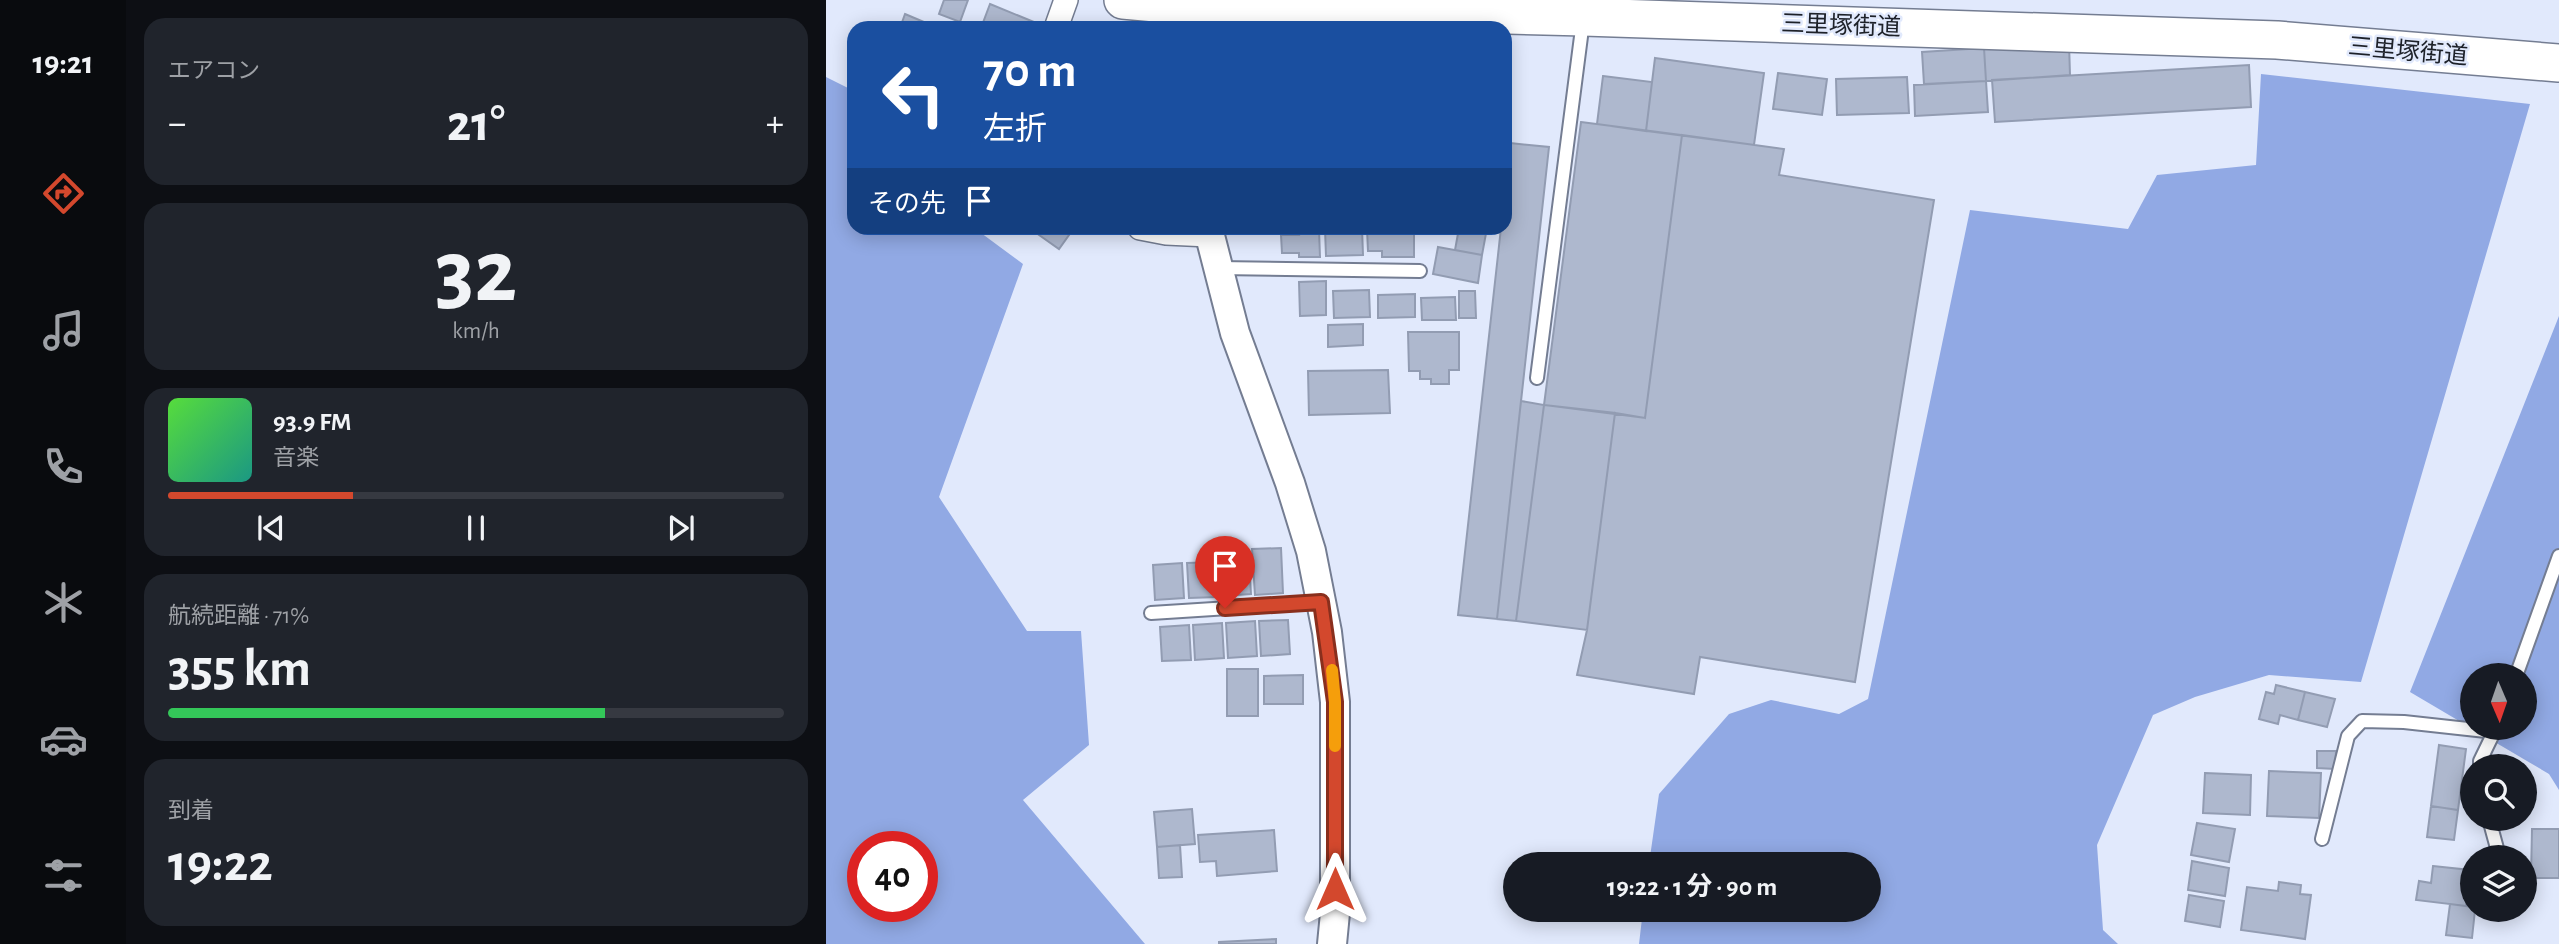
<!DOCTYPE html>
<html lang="ja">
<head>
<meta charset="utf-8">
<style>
  body { margin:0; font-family:"Alegreya Sans","Noto Sans JP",sans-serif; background:#20242c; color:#f1f3f6; height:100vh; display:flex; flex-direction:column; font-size:26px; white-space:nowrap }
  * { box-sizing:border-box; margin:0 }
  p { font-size:23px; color:#9ea1a6 }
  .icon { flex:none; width:38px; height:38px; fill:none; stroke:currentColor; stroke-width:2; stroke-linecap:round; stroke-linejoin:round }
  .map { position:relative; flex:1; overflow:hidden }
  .details { display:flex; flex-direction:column; gap:18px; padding:18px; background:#0d0f14; width:700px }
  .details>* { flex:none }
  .banner { position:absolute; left:21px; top:21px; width:665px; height:214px; border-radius:21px; box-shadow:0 4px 18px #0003; background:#1a4fa0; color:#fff; overflow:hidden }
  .needle { width:46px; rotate:178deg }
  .tools { position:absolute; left:1634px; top:663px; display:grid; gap:14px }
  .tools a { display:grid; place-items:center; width:77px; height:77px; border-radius:50%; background:#171b24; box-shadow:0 4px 18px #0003; font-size:35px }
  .speed { position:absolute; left:21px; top:831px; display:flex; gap:14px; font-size:35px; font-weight:700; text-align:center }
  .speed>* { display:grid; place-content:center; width:91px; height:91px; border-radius:50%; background:#171b24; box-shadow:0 4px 18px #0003; line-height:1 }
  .speed .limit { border:10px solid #d22; background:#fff; color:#111 }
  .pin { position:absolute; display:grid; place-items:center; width:60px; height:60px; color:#fff; margin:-72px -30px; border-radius:50% 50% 50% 0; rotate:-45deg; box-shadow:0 0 7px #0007 }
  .pin .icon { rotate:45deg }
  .me { position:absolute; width:77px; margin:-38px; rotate:0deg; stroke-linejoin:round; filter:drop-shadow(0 0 5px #0008) }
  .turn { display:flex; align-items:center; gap:24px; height:147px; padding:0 21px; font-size:32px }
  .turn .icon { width:91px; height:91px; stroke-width:2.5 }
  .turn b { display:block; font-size:49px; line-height:60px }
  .then { display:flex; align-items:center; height:66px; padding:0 21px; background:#0003; gap:14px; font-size:26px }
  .big { font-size:52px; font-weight:700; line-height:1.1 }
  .details .tile { flex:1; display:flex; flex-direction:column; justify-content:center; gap:10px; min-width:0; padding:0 24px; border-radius:21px; background:#20242c }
  .details .dial { align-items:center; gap:0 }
  .dial b { font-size:91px; line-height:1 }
  .song { display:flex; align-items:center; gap:21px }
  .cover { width:84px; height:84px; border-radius:10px; background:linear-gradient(135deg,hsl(110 70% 55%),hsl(170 70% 35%)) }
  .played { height:7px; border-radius:4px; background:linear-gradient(90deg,#d3482d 30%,#363941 30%) }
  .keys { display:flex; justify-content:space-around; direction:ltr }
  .heat { display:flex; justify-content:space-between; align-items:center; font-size:38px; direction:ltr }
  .charge { height:10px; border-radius:5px; background:linear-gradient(90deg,#34c759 71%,#363941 0) }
  .trip { position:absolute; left:677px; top:852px; width:378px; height:70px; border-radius:35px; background:#171b24; box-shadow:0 4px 18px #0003; font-weight:700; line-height:70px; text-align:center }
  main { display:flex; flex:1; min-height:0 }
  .tab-bar { display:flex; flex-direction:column; width:126px; justify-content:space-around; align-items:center; background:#090b0e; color:#9ea1a6 }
  .tab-bar .icon { width:49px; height:49px }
  .tab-bar .selected { color:#d3482d }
  .tab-bar b { font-size:32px; color:#f1f3f6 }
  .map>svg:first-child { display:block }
  .forest { fill:#91a9e4; fill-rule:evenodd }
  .building { fill:#aeb8ce; stroke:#929cb2; stroke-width:2 }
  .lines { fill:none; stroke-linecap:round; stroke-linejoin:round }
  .service-casing { stroke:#747d92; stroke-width:16 }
  .minor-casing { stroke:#747d92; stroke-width:26 }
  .tertiary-casing { stroke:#747d92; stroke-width:32 }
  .primary-casing { stroke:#747d92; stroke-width:40 }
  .service { stroke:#fff; stroke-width:12 }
  .minor { stroke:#fff; stroke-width:23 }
  .tertiary { stroke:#fff; stroke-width:28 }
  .primary { stroke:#fff; stroke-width:37 }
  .route-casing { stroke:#892f1d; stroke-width:18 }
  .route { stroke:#d3482d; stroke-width:12 }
  .slow { stroke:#f59e0b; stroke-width:12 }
  .labels { text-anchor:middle; stroke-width:5; stroke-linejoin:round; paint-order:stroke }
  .street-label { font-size:24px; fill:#1d2129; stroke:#e1e9fc }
</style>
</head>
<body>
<main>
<nav class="tab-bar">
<b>19:21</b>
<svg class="icon selected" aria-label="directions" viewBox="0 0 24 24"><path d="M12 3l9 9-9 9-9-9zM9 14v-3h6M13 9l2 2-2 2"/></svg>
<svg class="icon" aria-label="music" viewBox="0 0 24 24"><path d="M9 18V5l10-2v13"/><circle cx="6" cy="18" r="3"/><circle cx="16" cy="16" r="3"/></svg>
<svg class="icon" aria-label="phone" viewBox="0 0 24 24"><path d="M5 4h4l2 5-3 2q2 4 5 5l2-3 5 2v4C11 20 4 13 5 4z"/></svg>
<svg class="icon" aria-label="climate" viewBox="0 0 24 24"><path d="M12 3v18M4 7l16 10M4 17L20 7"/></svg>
<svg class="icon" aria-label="car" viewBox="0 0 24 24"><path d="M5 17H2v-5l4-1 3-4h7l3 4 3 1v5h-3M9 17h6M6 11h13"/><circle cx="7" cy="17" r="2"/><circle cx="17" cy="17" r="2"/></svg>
<svg class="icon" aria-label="filters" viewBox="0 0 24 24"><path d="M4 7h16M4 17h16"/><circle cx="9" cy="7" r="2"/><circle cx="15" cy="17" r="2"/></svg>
</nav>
<section class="details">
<div class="tile"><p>エアコン</p>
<div class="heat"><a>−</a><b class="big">21°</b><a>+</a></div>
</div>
<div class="tile dial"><b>32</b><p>km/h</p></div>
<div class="tile">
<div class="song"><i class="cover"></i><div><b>93.9 FM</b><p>音楽</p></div></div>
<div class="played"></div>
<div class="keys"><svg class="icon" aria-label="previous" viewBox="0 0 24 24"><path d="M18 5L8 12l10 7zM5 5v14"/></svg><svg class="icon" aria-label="pause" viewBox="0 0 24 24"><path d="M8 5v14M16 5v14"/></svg><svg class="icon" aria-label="next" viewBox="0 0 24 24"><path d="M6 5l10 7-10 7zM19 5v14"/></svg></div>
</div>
<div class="tile"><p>航続距離 · 71%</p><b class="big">355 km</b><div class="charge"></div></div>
<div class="tile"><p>到着</p><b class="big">19:22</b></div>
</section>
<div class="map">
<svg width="1733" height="944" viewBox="0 0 1733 944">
  <rect width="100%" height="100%" fill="#e1e9fc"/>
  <!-- forest -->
  <path class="forest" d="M1435 74 1704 104 1535 682 1443 675 1369 697 1327 715 1271 845 1277 930 1292 944H813L817 910H1043V864H823L833 794 903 714 945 700 1013 714 1042 699 1144 210 1302 229 1331 175 1430 165Z
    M0 77 28 91V228H151V230L197 264 113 497 201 631H255L263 745 197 800 319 944H0ZM37 847H96V906H37Z
    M1733 316V790L1723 774 1584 692ZM1647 676H1699V728H1647Z"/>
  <!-- building -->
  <path class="building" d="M118 0H142L134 22 113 14Z
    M164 4 220 27V28H155Z
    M79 14 112 28H74Z
    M1243 43 1244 75 1160 81 1158 48Z
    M1158 48 1160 81 1098 84 1096 52Z
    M829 58 938 73 928 145 820 131Z
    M1423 65 1425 107 1169 122 1166 80Z
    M952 73 1001 79 996 115 947 109Z
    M777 76 826 82 820 131 771 124Z
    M1081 77 1083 113 1011 115 1010 79Z
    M1160 81 1162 112 1089 116 1088 85Z
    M755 122 856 135 819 418 718 405Z
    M856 135 958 149 953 175 1108 200 1029 682 874 657 868 694 751 675 761 630 789 413 819 418Z
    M684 143 723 147 671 619 632 615 675 228H679V190Z
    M207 228H248L233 249 206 230Z
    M536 228 537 255 500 256 499 229Z
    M588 228V257H556V251H542L541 229Z
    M633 228H661L656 255 629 250Z
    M493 230 494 257H473V253H456L455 235H473L472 231Z
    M612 247 656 255 652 283 607 274Z
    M500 281V315L474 316 473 282Z
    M543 290 544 317 508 318 507 291Z
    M633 291H649L650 318H633Z
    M589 294V317L552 318V295Z
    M629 297 630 320H596L595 298Z
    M537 324V345L502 347V325Z
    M582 332H633V370H623V384H605V379H594V371H583Z
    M562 370 564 413 483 415 482 371Z
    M695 401 718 405 690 621 671 619Z
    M718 405 789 413 761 630 690 621Z
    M455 548 457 593 429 595 426 549Z
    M423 560 425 594 396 596 394 561Z
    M390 562 392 597 363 598 361 563Z
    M356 563 358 598 329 600 327 565Z
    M462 620 464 654 435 656 433 621Z
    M429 621 431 656 402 658 400 623Z
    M396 623 398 658 369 660 367 625Z
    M363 625 365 660 336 661 334 627Z
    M401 669H432V716H401Z
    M477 675V704H438V676Z
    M1450 685 1479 692 1472 720 1454 715 1452 724 1433 719 1440 692 1448 694Z
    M1479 692 1509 699 1501 727 1472 720Z
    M1613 745 1640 749 1632 810 1605 806Z
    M1491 751H1510L1509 769 1491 768Z
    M1443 771 1495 773 1493 818 1441 816Z
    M1379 773 1425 775 1424 815 1377 813Z
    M1605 806 1632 810 1628 840 1601 837Z
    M366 809 369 844 331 847 328 812Z
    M1371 823 1409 829 1403 862 1365 855Z
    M1706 829H1733V878H1705Z
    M448 830 451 871 391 876 390 861 374 862 372 835Z
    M354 845 356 877 333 878 331 847Z
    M1366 861 1403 868 1399 896 1362 890Z
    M1607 866 1644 870 1640 906 1590 900 1593 881 1605 883Z
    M1453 882 1475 885 1474 894 1485 895 1479 939 1415 930 1421 887 1452 891Z
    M1363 895 1398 901 1394 927 1359 921Z
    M1624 904 1647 907 1649 910 1646 938 1620 935Z
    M450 939V944H393V942Z"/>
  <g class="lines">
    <!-- service casing -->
    <g class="service-casing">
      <path id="service" d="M392 268 594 271
        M711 378 757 21
        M325 613 495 602
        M1690 676 1733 556
        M1654 766V761L1670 728
        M1663 819 1672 852
        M1496 839 1522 736 1536 721 1578 722 1669 732"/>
    </g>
    <!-- minor casing -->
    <g class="minor-casing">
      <path id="minor" d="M230 28 240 0
        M314 228 340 233 383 235"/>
    </g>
    <!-- tertiary casing -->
    <g class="tertiary-casing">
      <path id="tertiary" d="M382 228 409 333 464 483 485 551 501 632 509 702V913L506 944"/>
    </g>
    <!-- primary casing -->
    <g class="primary-casing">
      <path id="primary" d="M297 0 374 7 758 17 1451 40 1733 63"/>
    </g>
    <!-- service -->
    <use href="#service" class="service"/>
    <!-- minor -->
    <use href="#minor" class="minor"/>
    <!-- tertiary -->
    <use href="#tertiary" class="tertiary"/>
    <!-- primary -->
    <use href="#primary" class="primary"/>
  </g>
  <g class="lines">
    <!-- route casing -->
    <g class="route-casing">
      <path id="route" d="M399 608 495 602 509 702V889"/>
    </g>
    <!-- route -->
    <use href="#route" class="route"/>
    <!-- slow -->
    <path class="slow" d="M506 670 509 702V746"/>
  </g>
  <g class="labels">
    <!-- street labels -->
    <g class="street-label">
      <text transform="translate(1015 25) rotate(2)" y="8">三里塚街道</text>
      <text transform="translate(1582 51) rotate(5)" y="8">三里塚街道</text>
    </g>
  </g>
</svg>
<div class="tools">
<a><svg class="needle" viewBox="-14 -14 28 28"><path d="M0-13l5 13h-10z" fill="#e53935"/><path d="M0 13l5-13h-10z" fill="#9ea1a6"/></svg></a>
<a><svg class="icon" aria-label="search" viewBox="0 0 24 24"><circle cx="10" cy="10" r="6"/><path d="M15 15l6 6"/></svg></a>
<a><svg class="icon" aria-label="layers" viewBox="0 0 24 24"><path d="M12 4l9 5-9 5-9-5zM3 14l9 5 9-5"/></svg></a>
</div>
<div class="speed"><div class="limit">40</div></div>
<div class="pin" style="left:399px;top:608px;background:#d93025"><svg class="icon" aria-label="arrive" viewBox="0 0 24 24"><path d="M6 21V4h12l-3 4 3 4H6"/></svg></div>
<svg class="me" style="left:509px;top:889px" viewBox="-20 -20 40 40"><path d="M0-17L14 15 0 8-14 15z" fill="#d3482d" stroke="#fff" stroke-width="4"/></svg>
<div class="trip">19:22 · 1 分 · 90 m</div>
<div class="banner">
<div class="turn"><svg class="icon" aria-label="left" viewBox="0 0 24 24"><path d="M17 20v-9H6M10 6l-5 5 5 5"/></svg><div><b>70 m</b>左折</div></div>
<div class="then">その先<svg class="icon" aria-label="arrive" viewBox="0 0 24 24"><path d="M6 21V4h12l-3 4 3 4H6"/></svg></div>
</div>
</div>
</main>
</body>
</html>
